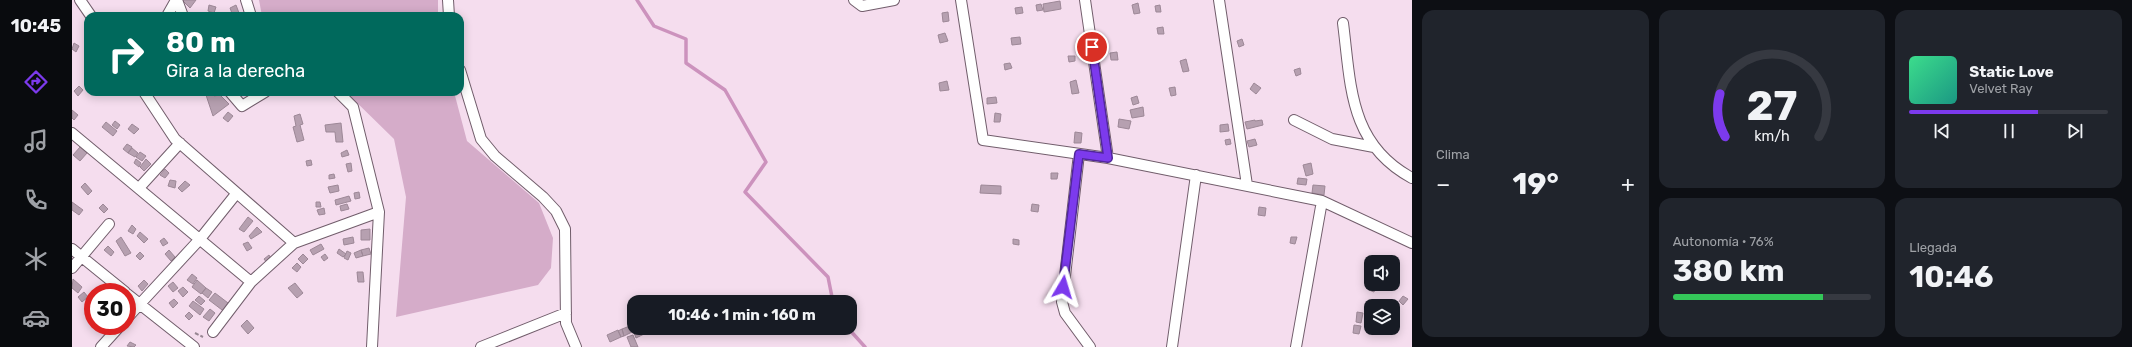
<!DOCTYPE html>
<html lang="es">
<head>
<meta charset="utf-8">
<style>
  body { margin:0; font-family:Rubik,sans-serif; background:#20242c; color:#f1f3f6; height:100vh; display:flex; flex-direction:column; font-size:15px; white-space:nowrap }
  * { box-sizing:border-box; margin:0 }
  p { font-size:13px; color:#9ea1a6 }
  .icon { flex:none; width:22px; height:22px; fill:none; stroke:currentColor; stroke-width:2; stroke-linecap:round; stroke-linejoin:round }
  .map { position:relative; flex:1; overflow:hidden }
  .sheet { display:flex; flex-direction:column; gap:10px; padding:10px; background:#0d0f14; width:720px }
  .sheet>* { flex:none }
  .banner { position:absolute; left:12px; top:12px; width:380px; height:84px; border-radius:12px; box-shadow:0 2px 10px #0003; background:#00695c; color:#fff; overflow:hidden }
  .controls { position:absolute; left:1292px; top:255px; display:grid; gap:8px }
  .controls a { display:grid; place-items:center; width:36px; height:36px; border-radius:8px; background:#171b24; box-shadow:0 2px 10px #0003; font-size:20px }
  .speed { position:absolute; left:12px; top:283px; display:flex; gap:8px; font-size:20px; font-weight:700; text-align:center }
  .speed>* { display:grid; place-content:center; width:52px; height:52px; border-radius:50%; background:#171b24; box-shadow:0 2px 10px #0003; line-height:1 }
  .speed .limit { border:6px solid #d22; background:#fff; color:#111 }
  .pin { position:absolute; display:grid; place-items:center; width:34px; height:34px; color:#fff; margin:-17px; border:2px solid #fff; border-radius:50%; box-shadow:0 1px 4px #0007 }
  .me { position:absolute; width:44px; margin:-22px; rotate:7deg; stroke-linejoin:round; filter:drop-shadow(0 0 3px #0008) }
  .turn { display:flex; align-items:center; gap:14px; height:84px; padding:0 16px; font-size:18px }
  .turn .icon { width:52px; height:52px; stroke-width:2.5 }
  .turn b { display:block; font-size:28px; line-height:34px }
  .big { font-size:30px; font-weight:700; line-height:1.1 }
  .sheet .tile { flex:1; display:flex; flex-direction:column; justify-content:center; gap:6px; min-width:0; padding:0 14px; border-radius:12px; background:#20242c }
  .sheet .dial { align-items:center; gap:0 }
  .dial svg { height:104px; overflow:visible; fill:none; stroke:#363941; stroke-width:7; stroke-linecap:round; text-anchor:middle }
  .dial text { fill:#f1f3f6; stroke:none }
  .song { display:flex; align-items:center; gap:12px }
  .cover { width:48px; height:48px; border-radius:6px; background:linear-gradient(135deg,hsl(150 70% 55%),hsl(170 70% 35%)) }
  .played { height:4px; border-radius:2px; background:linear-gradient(90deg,#7c3aed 65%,#363941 65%) }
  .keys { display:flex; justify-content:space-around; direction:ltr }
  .heat { display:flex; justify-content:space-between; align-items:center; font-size:22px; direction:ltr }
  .charge { height:6px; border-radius:3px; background:linear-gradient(90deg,#34c759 76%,#363941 0) }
  .sheet .tiles { flex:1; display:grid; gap:10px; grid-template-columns:repeat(3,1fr) }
  .tile:first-child { grid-row:span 2 }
  .trip { position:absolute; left:555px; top:295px; width:230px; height:40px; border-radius:12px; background:#171b24; box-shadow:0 2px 10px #0003; font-weight:700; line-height:40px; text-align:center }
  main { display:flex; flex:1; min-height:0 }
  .tab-bar { display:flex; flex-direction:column; width:72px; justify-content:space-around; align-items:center; background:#090b0e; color:#9ea1a6 }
  .tab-bar .icon { width:28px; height:28px }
  .tab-bar .selected { color:#7c3aed }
  .tab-bar b { font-size:18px; color:#f1f3f6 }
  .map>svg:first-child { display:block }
  .green { fill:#d5acc9 }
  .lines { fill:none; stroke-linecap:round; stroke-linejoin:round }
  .stream { stroke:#cc92bd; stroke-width:3.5 }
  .building { fill:#b6a0b0; stroke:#9d8897 }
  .street-casing { stroke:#715d6b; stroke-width:12 }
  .path { stroke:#978692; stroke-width:2; stroke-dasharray:4 2; stroke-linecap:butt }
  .street { stroke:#fff; stroke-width:10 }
  .route-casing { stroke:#51269a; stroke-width:10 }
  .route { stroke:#7c3aed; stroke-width:7 }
</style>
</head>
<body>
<main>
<nav class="tab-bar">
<b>10:45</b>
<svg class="icon selected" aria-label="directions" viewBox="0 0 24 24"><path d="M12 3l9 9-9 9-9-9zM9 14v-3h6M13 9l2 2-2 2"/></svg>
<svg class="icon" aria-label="music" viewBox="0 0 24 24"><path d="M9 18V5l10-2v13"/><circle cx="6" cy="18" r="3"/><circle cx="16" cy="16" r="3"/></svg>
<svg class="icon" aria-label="phone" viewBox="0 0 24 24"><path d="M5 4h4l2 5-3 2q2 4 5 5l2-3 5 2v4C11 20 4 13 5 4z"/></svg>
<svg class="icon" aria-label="climate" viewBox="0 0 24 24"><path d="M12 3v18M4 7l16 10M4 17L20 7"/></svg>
<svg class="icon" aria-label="car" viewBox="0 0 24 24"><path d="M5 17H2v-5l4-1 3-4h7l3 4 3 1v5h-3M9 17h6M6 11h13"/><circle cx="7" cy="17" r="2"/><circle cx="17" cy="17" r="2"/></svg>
</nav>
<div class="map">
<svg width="1340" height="347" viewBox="0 0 1340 347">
  <rect width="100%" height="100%" fill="#f5ddee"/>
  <!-- green -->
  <path class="green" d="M187 0H366V16H190Z
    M274 92H382L395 141 467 203 481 238 479 268 466 285 324 317 334 197 322 139Z"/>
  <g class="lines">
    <!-- stream -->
    <path class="stream" d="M565 0 582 26 614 39V63L653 90 694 162 673 192 756 277 761 302
      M776 328 793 347"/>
  </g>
  <!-- building -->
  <path class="building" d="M110 0H124L118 8Z
    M988 1 989 9 972 12 971 4Z
    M1066 3 1068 13 1062 14 1060 5Z
    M969 4 971 10 965 11 964 5Z
    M137 5 144 7 142 13 136 11Z
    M164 5 167 13 161 16 158 8Z
    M1088 5 1089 12H1084L1083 6Z
    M950 7 951 13 944 14 943 8Z
    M876 12 877 21 871 22 870 13Z
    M1091 27 1092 34H1086L1085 28Z
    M873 33 876 41 868 43 866 35Z
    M948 37 949 44 940 45 939 38Z
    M1170 39 1172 45 1167 47 1165 41Z
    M2 43 7 46 4 52 0 49Z
    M1045 52 1046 60H1039L1038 53Z
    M996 56H1003V61L997 62Z
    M1114 59 1117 71 1111 72 1108 61Z
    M938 63 940 68 933 70 932 64Z
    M1228 68 1229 74 1224 76 1222 70Z
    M1004 80 1007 93 1000 94 998 82Z
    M875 81 877 90 868 91 867 83Z
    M1182 83 1189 88 1184 94 1178 89Z
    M7 86 11 90 6 96 2 91Z
    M1103 87 1104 95 1099 96 1097 88Z
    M133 92H140L142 96 148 95 157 104 141 116Z
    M1065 96 1067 103 1061 105 1059 98Z
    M924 97 925 103 915 104V98Z
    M1071 107 1072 116 1060 118 1058 110Z
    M0 110 6 115 2 120 0 118Z
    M156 112 161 116 156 122 151 118Z
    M923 113 929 114 928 122H922Z
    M228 114 231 124 228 125 232 140 225 142 221 127 224 126 222 116Z
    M1047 119 1059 121 1057 129 1046 127Z
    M1183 120V121L1190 120 1191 125 1175 129 1173 122Z
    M43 121 48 125 45 129 40 125Z
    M34 122 45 131 41 136 30 127Z
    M269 123 271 142H264L263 132H254L253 125Z
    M60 124 67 129 62 134 56 129Z
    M1156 124 1157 131 1148 132V125Z
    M1003 132 1010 133 1009 143H1002Z
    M1158 139 1159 144 1154 145 1153 140Z
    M1183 139 1185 145 1177 147 1175 141Z
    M55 144 60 147 56 153 51 149Z
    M8 147 15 153 8 161 1 155Z
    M60 148 66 153 63 157 56 153Z
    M275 150 277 155 270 157 269 153Z
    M68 152 74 156 70 161 64 157Z
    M64 159 69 163 67 167 62 163Z
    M74 159 79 164 72 171 68 167Z
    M239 160 240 165 235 166 234 161Z
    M279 163 280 171 276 172 274 164Z
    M1239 163 1241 174 1234 176 1231 165Z
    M93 169 97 173 93 178 88 175Z
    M979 173H986L985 179H979Z
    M262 174 263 178 257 179V175Z
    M1226 178 1235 179 1234 185 1225 184Z
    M98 180 104 181 103 188 96 186Z
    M113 181 118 185 110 192 106 188Z
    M13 183 20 191 16 195 9 187Z
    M266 185 267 191 258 193 256 187Z
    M909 185 929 186V194L908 193Z
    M1241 185 1253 186 1252 195 1240 193Z
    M287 192 288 198 283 199 282 193Z
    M277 196 279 201 264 205 263 200Z
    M0 202 11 210 7 215 0 210Z
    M244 202H248L249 207H244Z
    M31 204 36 209 32 213 27 208Z
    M275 204 277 209 269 211 268 206Z
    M960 204 967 205 966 212 959 211Z
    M1187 207 1194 208 1193 216 1186 215Z
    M252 208 253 214 247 215 245 210Z
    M176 217 181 221 172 232 167 229Z
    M60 225 64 229 61 234 56 231Z
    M185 227 190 232 179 239 177 236Z
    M298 229V240H289V230Z
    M68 232 76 239 72 243 65 236Z
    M49 237 59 253 53 256 44 241Z
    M281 237 282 243 272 245 271 239Z
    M1219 237H1225L1223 244 1218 243Z
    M92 238 96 243 91 246 88 241Z
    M941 239 947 240V245L941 244Z
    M176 242 180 248 175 251 171 244Z
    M249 244 252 249 241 255 238 250Z
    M36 246 42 252 39 256 32 250Z
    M297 248 299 254 291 256 289 250Z
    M267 249 274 254 271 257 265 253Z
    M97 250 103 257 99 261 93 254Z
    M289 250 291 256 284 258 282 253Z
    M275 251 279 253 276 260 272 258Z
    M68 252 72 256 68 260 64 256Z
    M231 254 236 259 231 264 226 259Z
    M253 254 256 258 252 261 249 257Z
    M197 255 200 260 195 263 192 259Z
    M1305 259 1313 261V262H1305Z
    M225 263 229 267 225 272 220 268Z
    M285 272H291L292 282H286Z
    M120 274 125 278 121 284 115 280Z
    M1 279 10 287 6 293 0 288Z
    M72 280 76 284 70 291 66 286Z
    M125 280 134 288 129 294 120 287Z
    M101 282 106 288 101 292 96 286Z
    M223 283 231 293 225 298 216 288Z
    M1298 284 1304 286 1302 292 1297 290Z
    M111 287 116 292 111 297 106 291Z
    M134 288 140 292 136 298 130 293Z
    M12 292 16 297 10 302 6 297Z
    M143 293 160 306 154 313 137 300Z
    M127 296 133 301 129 305 123 300Z
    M1331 296 1336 299 1331 305 1327 301Z
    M102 299 106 303 101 308 97 303Z
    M121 301 132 309 128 315 117 306Z
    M138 309 143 313 137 321 131 317Z
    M117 312 121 316 117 320 113 316Z
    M1285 312 1291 313 1289 323 1284 322Z
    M20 313 21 314V323L16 319Z
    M175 320 182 328 176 334 169 326Z
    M1282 325 1289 326 1287 334 1281 333Z
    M558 326 560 332 552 336 550 329Z
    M562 326V328H569L572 334 564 338 560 327Z
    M550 329 552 336 549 337 546 331Z
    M546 330 549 337 538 342 535 335Z
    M561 335 566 347H559L555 337Z
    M58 342 64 345 62 347 55 346Z"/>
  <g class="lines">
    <!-- street casing -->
    <g class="street-casing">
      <path id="street" d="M8 0 19 16
        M105 0 111 16
        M174 0 179 16
        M376 0 377 16
        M782 0 790 6 822 0
        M889 0 911 140 1036 158 1250 201 1340 243
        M1013 0 1036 158
        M1147 0 1175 185
        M95 16 104 0
        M1271 23C1279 86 1277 144 1340 178
        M388 70 409 139 423 156 471 197 484 211 493 229 494 323 504 347
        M72 92 103 139 222 243
        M158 92 170 106 193 92
        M266 92 281 107 307 212 300 347
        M1222 120 1260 139 1302 147
        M0 133 179 282
        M1007 154 990 302 993 313 1018 347
        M67 188 108 143
        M0 249 53 292
        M0 268 37 224
        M55 294 122 347
        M55 318 128 239 164 194
        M141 332 179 282 222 243 307 212
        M29 347 48 326
        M409 347 494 313
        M1100 347 1124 175
        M1224 347 1250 201"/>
    </g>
    <!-- path -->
    <path class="path" d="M123 333 131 337"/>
    <!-- street -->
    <use href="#street" class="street"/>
  </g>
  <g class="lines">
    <!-- route casing -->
    <g class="route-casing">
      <path id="route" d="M991 287 1007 154 1036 158 1020 47"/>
    </g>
    <!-- route -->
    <use href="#route" class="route"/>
  </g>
</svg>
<div class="controls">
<a><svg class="icon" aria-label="sound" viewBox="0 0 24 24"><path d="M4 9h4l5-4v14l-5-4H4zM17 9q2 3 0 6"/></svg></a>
<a><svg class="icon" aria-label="layers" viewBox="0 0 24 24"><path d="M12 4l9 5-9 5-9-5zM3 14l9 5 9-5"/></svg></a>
</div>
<div class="speed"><div class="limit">30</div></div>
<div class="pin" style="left:1020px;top:47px;background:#d93025"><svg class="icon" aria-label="arrive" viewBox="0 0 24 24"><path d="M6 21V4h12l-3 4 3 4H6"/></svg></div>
<svg class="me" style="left:991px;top:287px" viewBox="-20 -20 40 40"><path d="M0-17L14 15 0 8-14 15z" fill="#7c3aed" stroke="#fff" stroke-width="4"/></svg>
<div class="trip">10:46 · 1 min · 160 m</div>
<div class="banner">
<div class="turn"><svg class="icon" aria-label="right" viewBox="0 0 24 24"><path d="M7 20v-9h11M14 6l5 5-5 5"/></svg><div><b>80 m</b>Gira a la derecha</div></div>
</div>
</div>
<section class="sheet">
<div class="tiles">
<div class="tile"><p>Clima</p>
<div class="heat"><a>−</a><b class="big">19°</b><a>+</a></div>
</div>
<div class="tile dial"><svg viewBox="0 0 100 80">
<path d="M14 69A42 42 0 1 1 86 69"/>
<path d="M14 69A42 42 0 0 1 10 36" stroke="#7c3aed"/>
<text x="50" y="56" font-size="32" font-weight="700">27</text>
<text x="50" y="72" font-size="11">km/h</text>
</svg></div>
<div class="tile">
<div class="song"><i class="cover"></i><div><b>Static Love</b><p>Velvet Ray</p></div></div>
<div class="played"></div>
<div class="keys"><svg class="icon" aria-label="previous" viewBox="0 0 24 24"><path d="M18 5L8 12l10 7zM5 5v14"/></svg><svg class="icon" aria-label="pause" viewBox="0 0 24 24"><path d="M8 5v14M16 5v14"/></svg><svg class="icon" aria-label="next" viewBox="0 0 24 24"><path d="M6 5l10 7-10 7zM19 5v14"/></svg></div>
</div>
<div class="tile"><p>Autonomía · 76%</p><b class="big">380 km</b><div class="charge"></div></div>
<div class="tile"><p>Llegada</p><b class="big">10:46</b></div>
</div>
</section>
</main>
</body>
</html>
